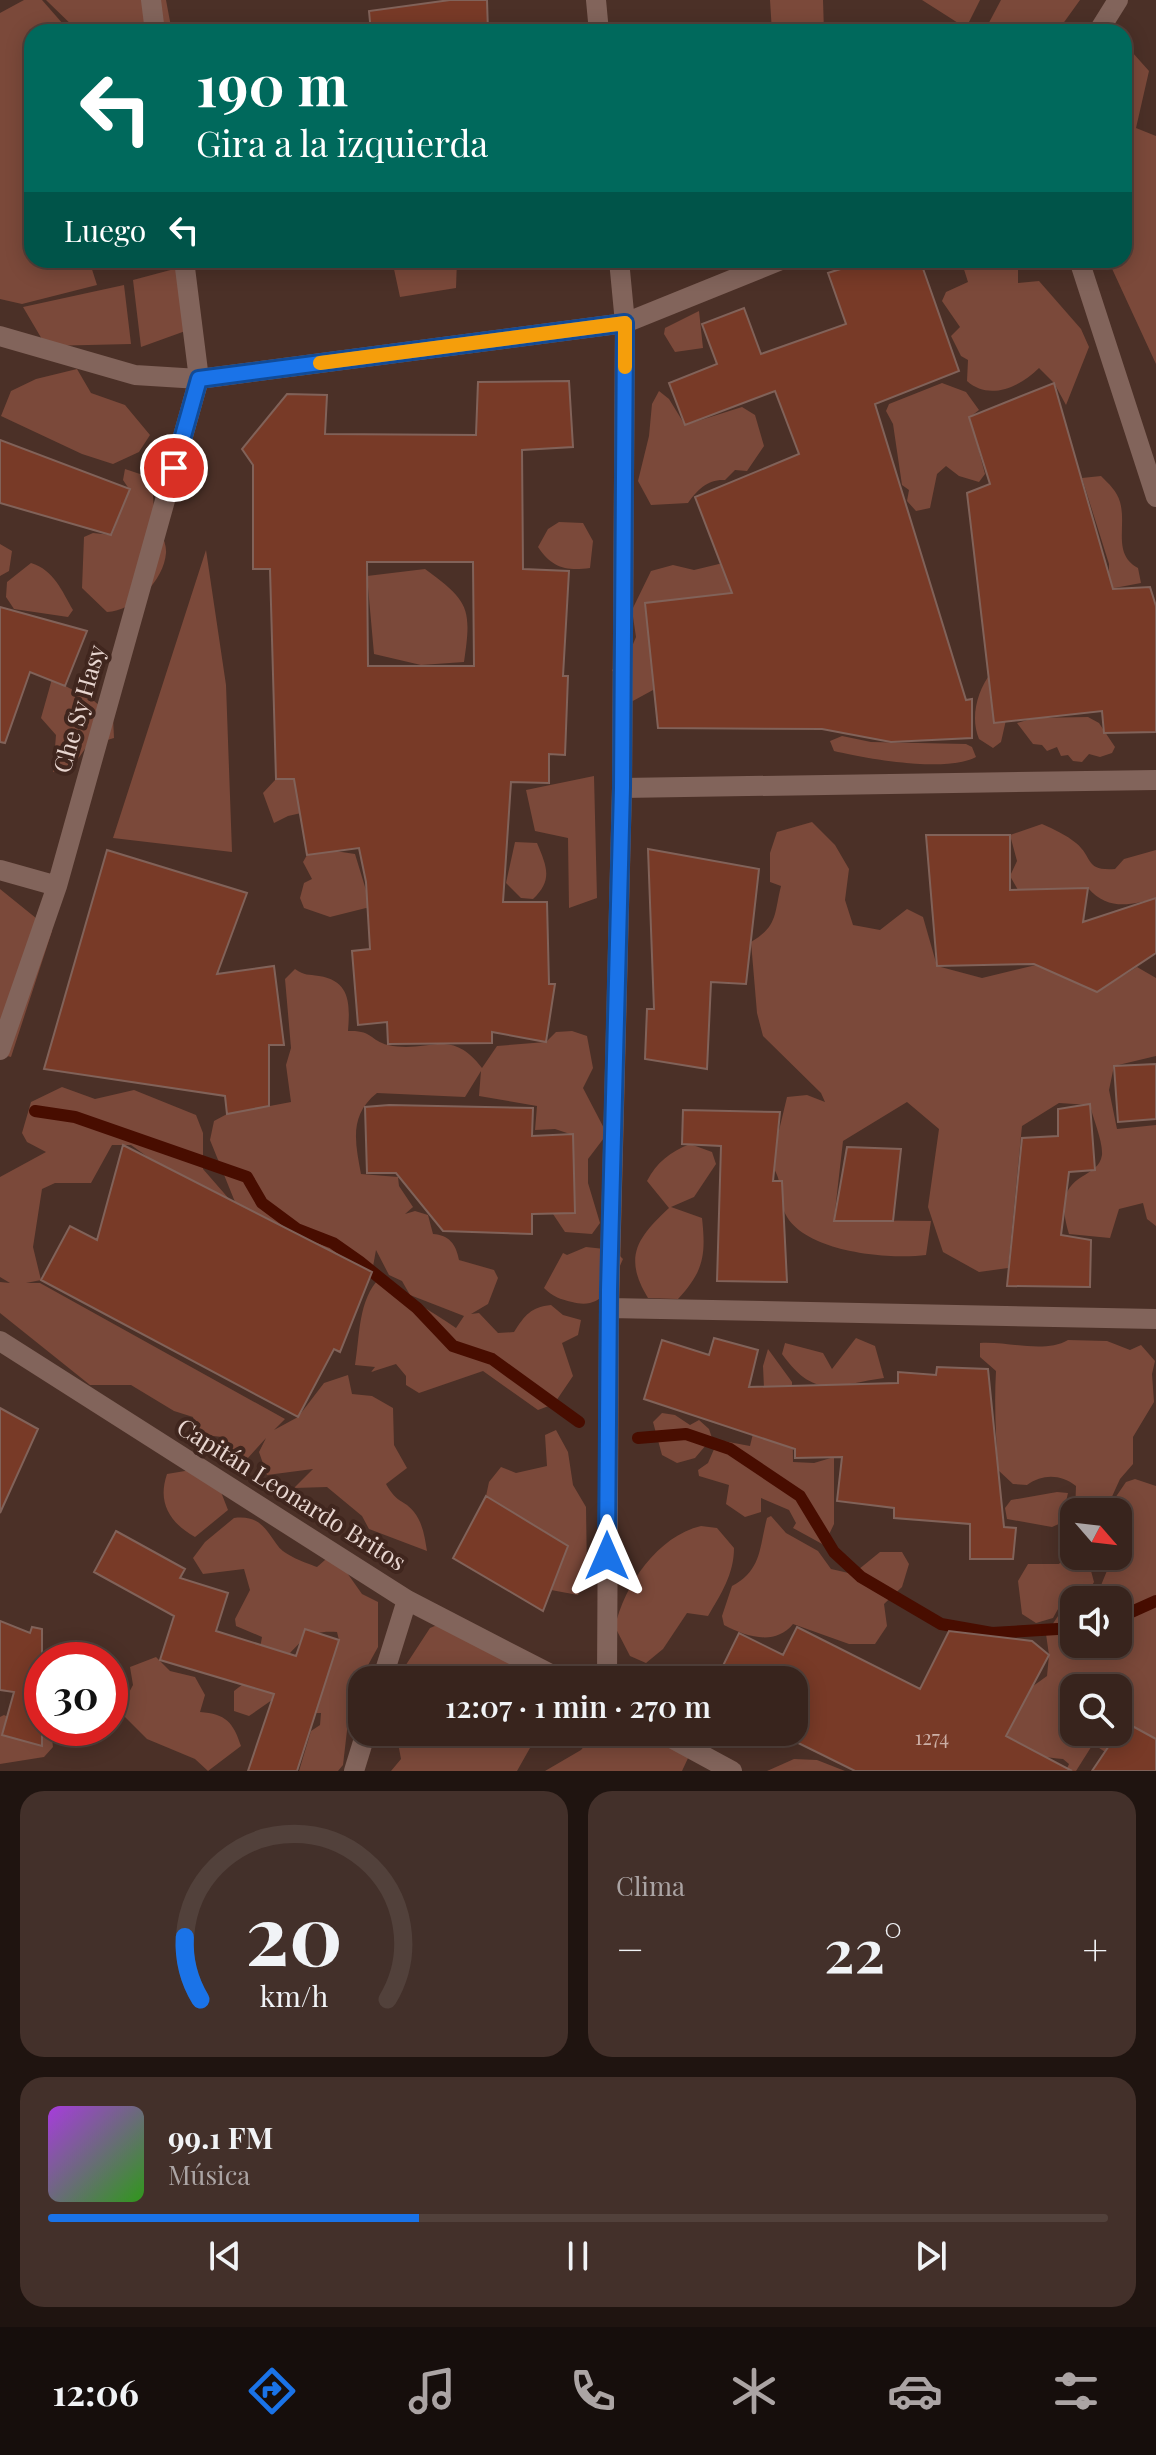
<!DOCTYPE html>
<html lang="es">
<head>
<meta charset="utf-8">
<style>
  body { margin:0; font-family:"Playfair Display",serif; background:#43302a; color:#f1f3f6; height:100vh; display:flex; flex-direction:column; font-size:30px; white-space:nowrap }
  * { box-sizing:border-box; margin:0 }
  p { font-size:26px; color:#aba4a4 }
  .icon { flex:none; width:44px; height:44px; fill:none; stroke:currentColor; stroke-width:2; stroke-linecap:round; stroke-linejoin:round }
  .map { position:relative; height:1771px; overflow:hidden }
  .details { display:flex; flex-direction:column; gap:20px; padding:20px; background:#1f1410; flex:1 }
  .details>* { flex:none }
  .hud { position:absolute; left:24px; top:24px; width:1108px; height:244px; border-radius:24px; box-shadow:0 4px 20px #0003,0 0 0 2px #52413b; background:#00695c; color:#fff; overflow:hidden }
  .needle { width:52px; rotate:118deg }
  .controls { position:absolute; left:1060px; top:1498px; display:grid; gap:16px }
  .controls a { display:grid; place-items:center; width:72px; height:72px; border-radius:16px; background:#38241d; box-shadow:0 4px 20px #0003,0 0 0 2px #52413b; font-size:40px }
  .speed { position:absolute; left:24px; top:1642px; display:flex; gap:16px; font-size:40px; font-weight:700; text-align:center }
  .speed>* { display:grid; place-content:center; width:104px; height:104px; border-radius:50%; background:#38241d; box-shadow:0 4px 20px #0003,0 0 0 2px #52413b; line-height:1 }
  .speed .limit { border:12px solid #d22; background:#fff; color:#111 }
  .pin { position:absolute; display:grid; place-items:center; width:68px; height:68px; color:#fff; margin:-34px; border:4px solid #fff; border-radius:50%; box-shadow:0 2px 8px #0007 }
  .me { position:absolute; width:88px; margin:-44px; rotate:0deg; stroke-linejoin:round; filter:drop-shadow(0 0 6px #0008) }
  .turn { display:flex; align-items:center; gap:28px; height:168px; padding:0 40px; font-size:36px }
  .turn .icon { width:104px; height:104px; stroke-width:2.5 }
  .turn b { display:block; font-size:56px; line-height:68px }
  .then { display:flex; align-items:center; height:76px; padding:0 40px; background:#0003; gap:16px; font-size:30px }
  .big { font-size:60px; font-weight:600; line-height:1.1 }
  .details .tile { flex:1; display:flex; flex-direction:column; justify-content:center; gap:12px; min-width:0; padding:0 28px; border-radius:24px; background:#43302a }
  .details .dial { align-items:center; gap:0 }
  .dial svg { height:208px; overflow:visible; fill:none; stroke:#52413b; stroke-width:7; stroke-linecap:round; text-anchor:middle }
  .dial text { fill:#f1f3f6; stroke:none }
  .song { display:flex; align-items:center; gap:24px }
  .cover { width:96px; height:96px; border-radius:12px; background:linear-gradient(135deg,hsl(280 70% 55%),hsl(110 70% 35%)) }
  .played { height:8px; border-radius:4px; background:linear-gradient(90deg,#1a73e8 35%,#52413b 35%) }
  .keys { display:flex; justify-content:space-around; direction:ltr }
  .heat { display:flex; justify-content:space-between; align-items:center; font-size:44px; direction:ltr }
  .details .tiles { flex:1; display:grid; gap:20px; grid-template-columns:1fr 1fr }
  .tile:last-child { grid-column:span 2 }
  .trip { position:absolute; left:348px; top:1666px; width:460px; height:80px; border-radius:24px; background:#38241d; box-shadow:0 4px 20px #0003,0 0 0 2px #52413b; font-weight:600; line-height:80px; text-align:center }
  .dock { display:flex; height:128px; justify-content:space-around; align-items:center; background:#160e0c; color:#aba4a4 }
  .dock .icon { width:56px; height:56px }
  .dock .current { color:#1a73e8 }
  .dock b { font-size:36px; color:#f1f3f6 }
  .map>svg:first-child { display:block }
  .green { fill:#7b493a }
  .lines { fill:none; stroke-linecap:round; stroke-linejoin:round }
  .stream { stroke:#480d00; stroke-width:12 }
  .building { fill:#783a27; stroke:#816259; stroke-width:2; fill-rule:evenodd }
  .minor { stroke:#82645b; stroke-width:20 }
  .route-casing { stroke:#114b97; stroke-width:20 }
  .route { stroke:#1a73e8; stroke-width:14 }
  .slow { stroke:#f59e0b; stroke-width:14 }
  .labels { text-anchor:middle; stroke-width:8; stroke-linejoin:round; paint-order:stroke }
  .number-label { font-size:20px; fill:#ccafa6 }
  .street-label { font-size:24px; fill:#e8d6d0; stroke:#40261e }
</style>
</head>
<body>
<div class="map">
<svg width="1156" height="1771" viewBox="0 0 1156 1771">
  <rect width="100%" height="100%" fill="#4b3027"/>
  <!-- green -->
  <path class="green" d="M24 0H42L70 32H32V260H89L97 285 22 304 0 299V13Z
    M46 0H166L172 32H79Z
    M770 0H823L824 32H772Z
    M922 0H980L966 28Z
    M1001 0H1080L1057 32H984Z
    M1124 43 1149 71 1136 128 1156 136V364L1108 260H1124Z
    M149 260H217V264L191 266 202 325 141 347 133 280 178 268 151 269Z
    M392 260H457L456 288 400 297Z
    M961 260H1018V283L1039 281 1081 329 1089 347 1066 405 1054 383 1039 368C1020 387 989 401 967 381L968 360 961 356 951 336 960 327 942 301 946 292 968 282Z
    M124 285 131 344 46 346 23 307Z
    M699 311 703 348 675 352 664 334 665 328Z
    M77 369 91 393 125 405 150 435 139 452 113 464 82 454 1 416 11 391 36 379Z
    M942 383 966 392 979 410 970 417 985 474 979 482 959 476 946 466 937 474 930 508 916 511 907 501 909 490 902 485 893 424 886 411 889 404Z
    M659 391 669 399 685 425 742 407 755 415 764 446 747 471 735 470 725 480C708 479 697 490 688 503L651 505 638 481 649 436 652 404Z
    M125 469 152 478C153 491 153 504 155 516 157 529 167 540 166 553 164 580 134 611 107 612L82 588 84 537 93 533 112 535 129 489 123 480Z
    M1101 476C1109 484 1117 491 1120 502 1127 526 1112 554 1138 568L1141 583 1109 589 1101 577 1109 574V564L1082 478Z
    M559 522 583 523 593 541 590 568C566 571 552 568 538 547L548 529Z
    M0 544 12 551 9 571 0 576Z
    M206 550 226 685 232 852 113 838Z
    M31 563C54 570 62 591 73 610L68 617 14 609 6 597 7 582Z
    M719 564 733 566 744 591 645 604 652 643 653 690 631 702 612 670 628 656 636 637 632 610 651 571 673 565 694 570Z
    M425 569C469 601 472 608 464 662L421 665 374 654 367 576Z
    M991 673 1006 720 1001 742 993 748 979 739C970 718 977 691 991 673Z
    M52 679 94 701 113 717 114 738 87 746 73 766 53 772 56 735 41 718Z
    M1088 717 1099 723 1115 747 1112 753 1100 757 1089 754 1082 762 1073 761 1068 755 1061 756 1057 747 1047 751 1042 745 1033 744 1017 723 1034 718Z
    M842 736 871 742 966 744 972 747 976 757C946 773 868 759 834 751L830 741Z
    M594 776 597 898 569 908 568 838 535 831 526 790Z
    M276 779 312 780 354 801 288 816 274 823 263 793Z
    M812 822 835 845 849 869 845 900 853 925 880 930 907 909 923 917 937 966 982 978 1036 965 1097 992 1137 967 1156 978V1056L1114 1066 1109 1090 1117 1129 1156 1125V1226L1147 1219 1143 1203 1119 1209 1110 1238 1069 1234C1049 1169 1098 1183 1102 1155 1103 1141 1093 1119 1090 1105L1059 1103 1022 1126 1008 1268 979 1272 943 1252 928 1207 939 1129 907 1102 843 1141 834 1220 931 1221 926 1255C889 1260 800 1252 784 1211 777 1192 785 1185 771 1164L787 1097 807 1095 825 1102 821 1093 763 1036 757 1013 751 942C778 926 774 914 781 886L770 882V853L777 832Z
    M1042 824C1054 829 1066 835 1076 843 1094 858 1084 871 1115 869L1124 859 1156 850V898C1130 906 1107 910 1088 888L1018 890 1010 876 1017 861 1010 835Z
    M515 842 537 843C547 867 553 880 533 899L521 898 506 883Z
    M335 851 355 854 372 910 366 908 330 917 304 908 300 898 304 883 312 879 303 862 307 855Z
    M0 889 52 931 11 1057 0 1054Z
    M295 969C305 976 308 974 319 976 351 981 350 1005 348 1031 373 1030 369 1040 388 1045 429 1054 450 1026 482 1068L497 1046 546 1042 556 1032 572 1031 587 1036 593 1068 583 1088 607 1134 588 1159V1183L600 1223 592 1234 565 1232 553 1214 574 1213 573 1135 555 1129 535 1130 537 1106 479 1096 481 1071 465 1097 377 1093C349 1115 355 1142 361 1174L398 1177 399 1186 413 1207 405 1214 415 1211 428 1215 433 1234C449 1235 456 1244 459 1260L494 1270 498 1278 488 1304 471 1314 479 1313 498 1333 514 1332C525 1315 531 1307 551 1305L563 1315 581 1320 578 1335 562 1343 573 1376 554 1404 538 1410 483 1371 419 1393 406 1385V1376L396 1364 371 1372 375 1367 355 1365C360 1336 358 1299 380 1278 405 1298 429 1309 456 1328L464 1316 410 1295 402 1281 389 1275 376 1250 372 1272 235 1202 210 1140 214 1121 227 1114 291 1102 286 1065 291 1048 285 979Z
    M62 1087 95 1099 134 1090 196 1115 203 1133V1169L230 1200 152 1160 131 1145H112L91 1183H55L42 1189 33 1247 41 1280 26 1283H40L285 1419 274 1430 298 1417 324 1383 348 1375 352 1394 372 1396 393 1408 394 1445 407 1468 386 1484C398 1505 404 1499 414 1512 423 1523 425 1539 427 1551L369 1529 362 1516 327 1487 294 1488 313 1469 267 1475 259 1452 266 1438 247 1459 223 1456 222 1437 196 1434 193 1417 174 1411 131 1385H90L0 1313V1282L10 1283 0 1277V1177L46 1152 27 1142 22 1133 31 1102Z
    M690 1144 712 1152 716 1164 694 1197 671 1207 702 1218C706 1255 704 1271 678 1299L648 1298C623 1257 637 1238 669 1208L647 1181C657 1162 670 1152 690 1144Z
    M586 1247 614 1250 623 1259C612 1283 604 1311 572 1302 560 1299 553 1297 544 1288L563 1253 567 1255Z
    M856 1338 875 1346 884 1378C834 1385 815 1400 782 1354L785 1343 823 1353 832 1369Z
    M1068 1340 1107 1341 1130 1350 1141 1345 1155 1361 1152 1374 1154 1402 1133 1437V1464L1120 1479 1110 1501 1111 1512H1075L1076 1486C1060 1474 1043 1474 1027 1485L1013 1484 998 1470C996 1436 994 1405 996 1371L980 1357V1343C1008 1341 1044 1354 1068 1340Z
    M768 1349 792 1382 793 1462 814 1463 834 1457V1524L824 1545 793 1528 796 1523 789 1510 761 1498V1512L745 1517 726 1504 729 1485 699 1476 698 1470 708 1463 718 1440 750 1446 764 1388 763 1366Z
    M662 1413 675 1415 690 1425 699 1420 709 1429 712 1438 695 1458 677 1463 662 1455 653 1422Z
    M556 1430 568 1452 573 1485 586 1507 587 1572 578 1595 551 1590 568 1546 486 1496 489 1482 501 1467 516 1473 547 1466 545 1435Z
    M191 1470 221 1492 228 1510 195 1537C170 1523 157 1503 167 1474Z
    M1135 1479 1156 1486V1739L1125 1722 1118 1732V1688H1074V1732H1118L1109 1745 1124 1752 1119 1761 1093 1744 1076 1771H1066L1069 1764 1063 1759C1038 1757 1008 1750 994 1729L1022 1694 1047 1676 1049 1655 1046 1634 1062 1610 1074 1611V1644H1118V1600H1095L1113 1556H1118L1129 1524 1113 1501 1126 1482Z
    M1057 1492 1068 1493 1061 1523 1052 1527 1007 1519 1005 1508 1011 1500Z
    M771 1516 786 1533 818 1551 831 1569 853 1574 880 1552H902L909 1564 902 1587 884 1604 887 1626 875 1644H849L793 1624C775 1646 747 1637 724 1625L722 1616 732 1586C762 1570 759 1548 767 1518Z
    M234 1518C259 1515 265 1528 278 1546 284 1555 306 1563 317 1567L333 1553 362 1594 378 1602V1647L351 1696 343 1765 338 1771H299L311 1731 320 1725 321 1713H309L272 1700 249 1716 234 1711V1691L251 1678 333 1656 339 1640 337 1632C308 1630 301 1641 284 1660L260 1648 262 1637 236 1626 235 1619 250 1590 244 1569 203 1574 193 1558 205 1542Z
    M701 1526 717 1528 734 1548C734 1574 721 1594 708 1616L687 1613 663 1649 646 1663 630 1656 615 1627C624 1585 658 1536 701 1526Z
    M1074 1548V1556H1087L1094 1582 1084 1600H1063L1053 1618 1036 1623 1022 1614 1018 1581 1028 1564H1059Z
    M449 1620 545 1680H396L430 1628Z
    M104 1650C118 1661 118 1685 110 1700V1660H80Z
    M156 1657 170 1671 195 1677 205 1695 200 1712C226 1714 233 1722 241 1746L208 1771 195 1759 147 1739 119 1711 133 1685 130 1667Z
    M4 1715 52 1739 53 1747 44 1757 0 1764V1717Z
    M396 1732H539L517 1771H391L401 1759Z
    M596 1732 643 1736 666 1733 689 1756 682 1771H545L581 1750Z
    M794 1759 817 1760 845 1771H767Z"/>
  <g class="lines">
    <!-- stream -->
    <path class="stream" d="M35 1111 75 1117 247 1177 262 1203 297 1229 333 1243 360 1262 417 1308 453 1346 492 1359 579 1422
      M638 1438 686 1434 730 1449 800 1496 834 1552 861 1577 941 1624 992 1633 1074 1628
      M1118 1618 1156 1601"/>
  </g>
  <!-- building -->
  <path class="building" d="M450 0H487L488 32H371L369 11Z
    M869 260H920L959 371 875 404 966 700 972 699V738L891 742 822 729 658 728 645 603 732 593 695 497 799 454 775 391 685 425 669 383 717 364 702 324 744 308 761 354 846 324 828 273Z
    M569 381 573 447 522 450 523 569 569 571 563 676H568L565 755 549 754V783L511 782 503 902H547L549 984H555L546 1042 492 1032V1043L388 1044 387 1022 358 1025 352 951 370 949 366 882 359 848 307 855 294 779H276L270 569H253V465L242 449 287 394 327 395 325 434 476 435 478 382ZM367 562H473L474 666H368Z
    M1054 383 1113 589 1150 587 1156 606V732L1104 733 1102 711 994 723 967 493 990 484 969 417Z
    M0 440 130 489 111 535 0 503Z
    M0 607 87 631 65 686 30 672 5 743 0 742Z
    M926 835H1010V890L1088 888 1083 922 1156 898V953L1097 992 1034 964 937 966Z
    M648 849 759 869 746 984 711 982 707 1069 645 1059 647 1009H654Z
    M107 850 247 893 217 974 274 966 284 1045H269V1106L227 1114 225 1096 44 1069Z
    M1156 1064V1119L1118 1122 1114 1066Z
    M1090 1104 1095 1170 1069 1172 1061 1235 1091 1240 1090 1287 1007 1286 1022 1138 1058 1136V1109Z
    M389 1105 533 1108 532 1136 573 1134 575 1213 532 1214V1234L443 1231 396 1173H367L365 1107Z
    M683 1110 780 1112 773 1181H782L787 1282 717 1281 721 1146 682 1144Z
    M123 1145 372 1272 340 1352 334 1349 298 1417 41 1280 70 1226 97 1240Z
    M847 1147 901 1149 893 1221H834Z
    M714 1338 758 1350 749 1387 898 1383V1372L936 1375 937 1367 988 1369 1004 1527 1016 1528 1013 1559H970V1524L894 1518V1508L837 1501 842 1457 795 1458V1449L644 1399 662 1340 709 1355Z
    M0 1408 38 1429 0 1513Z
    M486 1496 568 1546 543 1611 453 1558Z
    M116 1531 185 1569 180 1578 228 1593 216 1631 296 1656 305 1629 339 1640 297 1771H248L274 1694 160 1660 174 1616 94 1572Z
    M0 1621 30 1633 32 1627 42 1629V1746L2 1735 14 1692 0 1690Z
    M797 1627 920 1689 949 1631 1032 1641 1049 1655 1006 1736 1072 1771H855L776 1732H794V1680H716L739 1633 783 1655Z
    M1125 1722 1156 1739V1771H1092Z"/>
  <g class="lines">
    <!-- minor -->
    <path class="minor" d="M151 0 155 32
      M596 0 599 32
      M1098 32 1118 0
      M1079 260 1156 497
      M0 336 135 375 199 379 625 323 781 260
      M622 788 1156 780
      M0 870 57 886
      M0 1050 57 886 199 379 184 260
      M609 1308 1156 1319
      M0 1341 407 1600 562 1680
      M382 1680 407 1600
      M607 1680 609 1308 622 788 625 323 619 260
      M660 1732 732 1771
      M354 1771 366 1732"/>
  </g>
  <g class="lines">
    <!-- route casing -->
    <g class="route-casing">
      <path id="route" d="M174 468 199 379 625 323 622 788 609 1290 607 1556"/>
    </g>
    <!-- route -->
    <use href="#route" class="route"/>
    <!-- slow -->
    <path class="slow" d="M320 363 625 323V367"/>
  </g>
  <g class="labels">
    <!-- number labels -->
    <g class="number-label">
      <text x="932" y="1745">1274</text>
    </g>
    <!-- street labels -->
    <g class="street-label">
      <text transform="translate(80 709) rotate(-74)" y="8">Che Sy Hasy</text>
      <text transform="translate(291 1495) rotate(32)" y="8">Capitán Leonardo Britos</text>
    </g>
  </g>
</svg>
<div class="controls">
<a><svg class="needle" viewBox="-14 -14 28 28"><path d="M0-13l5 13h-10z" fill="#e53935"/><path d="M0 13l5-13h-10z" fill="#aba4a4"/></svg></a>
<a><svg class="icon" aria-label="sound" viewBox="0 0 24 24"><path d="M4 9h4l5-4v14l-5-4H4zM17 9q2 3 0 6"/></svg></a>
<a><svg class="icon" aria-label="search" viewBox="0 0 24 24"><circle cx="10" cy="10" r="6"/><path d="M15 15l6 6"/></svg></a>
</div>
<div class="speed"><div class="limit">30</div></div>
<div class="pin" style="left:174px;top:468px;background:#d93025"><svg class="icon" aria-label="arrive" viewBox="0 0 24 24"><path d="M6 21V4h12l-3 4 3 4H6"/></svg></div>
<svg class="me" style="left:607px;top:1556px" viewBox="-20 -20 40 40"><path d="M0-17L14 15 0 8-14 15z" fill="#1a73e8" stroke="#fff" stroke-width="4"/></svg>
<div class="trip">12:07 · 1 min · 270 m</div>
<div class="hud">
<div class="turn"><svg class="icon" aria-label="left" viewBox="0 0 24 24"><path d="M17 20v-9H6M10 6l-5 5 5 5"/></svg><div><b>190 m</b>Gira a la izquierda</div></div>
<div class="then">Luego<svg class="icon" aria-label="left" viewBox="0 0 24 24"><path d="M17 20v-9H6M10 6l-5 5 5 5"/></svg></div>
</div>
</div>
<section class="details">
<div class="tiles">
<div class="tile dial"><svg viewBox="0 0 100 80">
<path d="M14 69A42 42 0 1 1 86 69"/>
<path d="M14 69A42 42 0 0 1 8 45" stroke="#1a73e8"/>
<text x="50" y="56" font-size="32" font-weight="700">20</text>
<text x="50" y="72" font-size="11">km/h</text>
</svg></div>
<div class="tile"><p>Clima</p>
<div class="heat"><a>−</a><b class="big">22°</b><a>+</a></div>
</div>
<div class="tile">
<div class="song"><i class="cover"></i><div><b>99.1 FM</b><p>Música</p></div></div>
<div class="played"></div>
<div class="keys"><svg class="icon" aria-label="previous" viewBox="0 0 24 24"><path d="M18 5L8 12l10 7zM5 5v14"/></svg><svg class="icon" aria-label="pause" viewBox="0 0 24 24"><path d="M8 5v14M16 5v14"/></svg><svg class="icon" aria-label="next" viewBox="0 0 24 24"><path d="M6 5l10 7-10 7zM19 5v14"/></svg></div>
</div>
</div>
</section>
<nav class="dock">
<b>12:06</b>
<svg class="icon current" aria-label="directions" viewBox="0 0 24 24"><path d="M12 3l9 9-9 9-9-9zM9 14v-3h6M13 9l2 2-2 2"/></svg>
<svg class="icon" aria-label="music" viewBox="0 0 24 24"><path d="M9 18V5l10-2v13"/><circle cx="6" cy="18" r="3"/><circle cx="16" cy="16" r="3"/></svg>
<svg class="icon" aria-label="phone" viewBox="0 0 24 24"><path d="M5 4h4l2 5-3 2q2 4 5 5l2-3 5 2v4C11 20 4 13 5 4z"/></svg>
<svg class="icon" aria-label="climate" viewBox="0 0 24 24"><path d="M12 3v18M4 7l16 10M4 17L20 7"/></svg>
<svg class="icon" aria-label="car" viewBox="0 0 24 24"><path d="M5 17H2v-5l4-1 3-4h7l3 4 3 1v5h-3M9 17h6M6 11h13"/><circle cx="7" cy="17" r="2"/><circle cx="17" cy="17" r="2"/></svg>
<svg class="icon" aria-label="filters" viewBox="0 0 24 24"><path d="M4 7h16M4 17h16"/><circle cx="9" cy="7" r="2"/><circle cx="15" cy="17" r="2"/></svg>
</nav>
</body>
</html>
